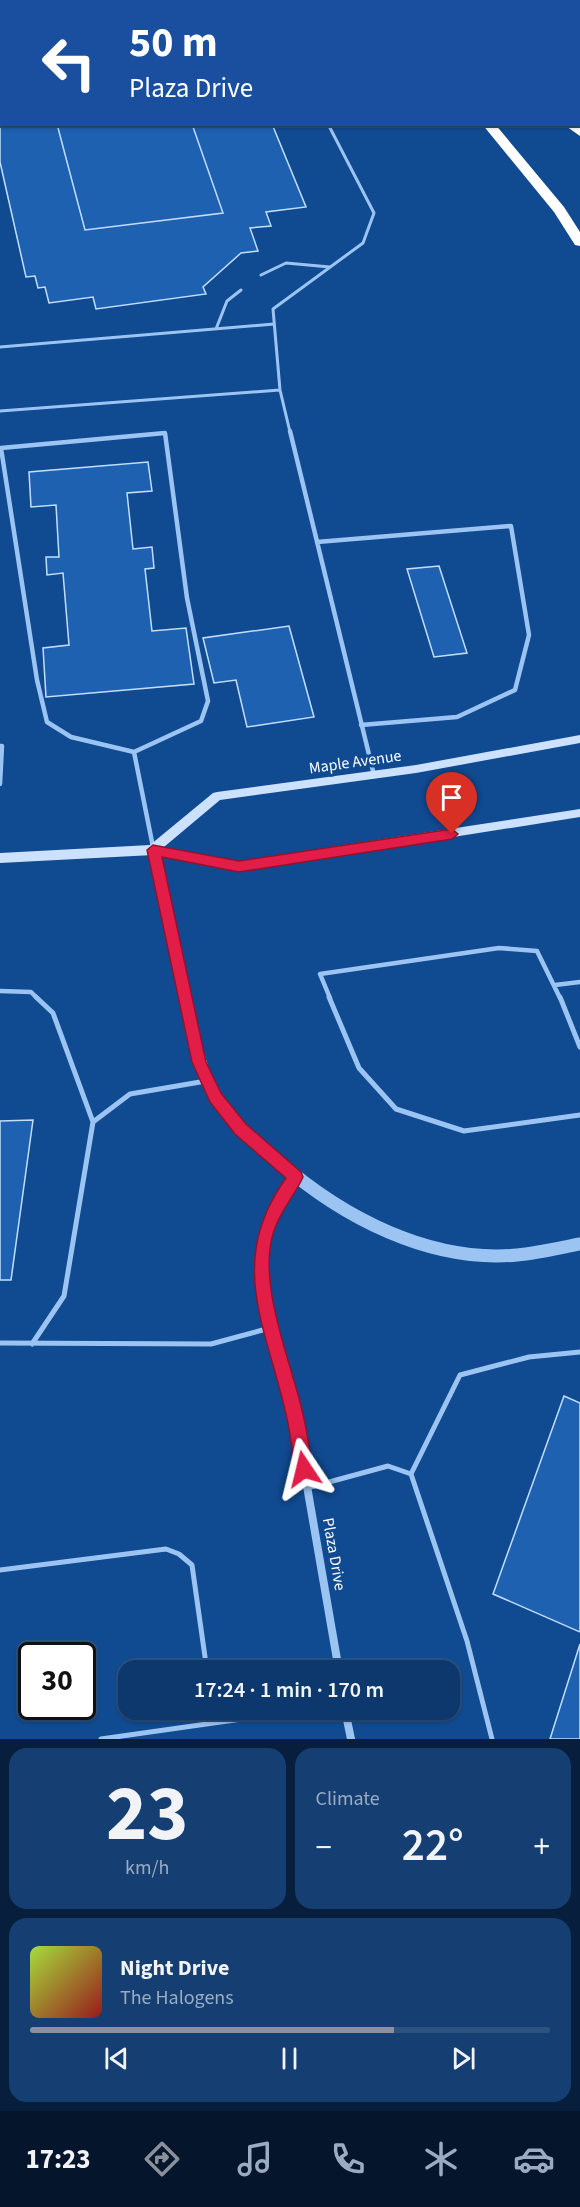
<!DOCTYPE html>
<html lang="en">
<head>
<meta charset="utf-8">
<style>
  body { margin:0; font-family:"Source Sans 3",sans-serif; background:#153f72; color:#f1f3f6; height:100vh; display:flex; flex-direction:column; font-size:22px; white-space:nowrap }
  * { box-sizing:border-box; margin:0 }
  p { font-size:20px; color:#9aacc2 }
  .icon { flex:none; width:33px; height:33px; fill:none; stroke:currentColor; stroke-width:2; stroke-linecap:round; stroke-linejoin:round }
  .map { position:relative; height:1739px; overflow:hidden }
  .side { display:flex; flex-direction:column; gap:9px; padding:9px; background:#071f3c; flex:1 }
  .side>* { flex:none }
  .banner { position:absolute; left:0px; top:0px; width:580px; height:126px; box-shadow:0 2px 4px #0004,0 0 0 2px #2c5280; background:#1a4fa0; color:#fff; overflow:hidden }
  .speed { position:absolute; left:18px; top:1642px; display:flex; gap:12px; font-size:30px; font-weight:700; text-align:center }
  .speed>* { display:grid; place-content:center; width:78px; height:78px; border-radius:50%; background:#0c386d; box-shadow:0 2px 4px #0004,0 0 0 2px #2c5280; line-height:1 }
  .speed .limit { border:3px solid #111; border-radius:9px; background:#fff; color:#111 }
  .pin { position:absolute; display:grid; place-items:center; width:51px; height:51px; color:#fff; margin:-62px -26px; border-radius:50% 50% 50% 0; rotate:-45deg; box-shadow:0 0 6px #0007 }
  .pin .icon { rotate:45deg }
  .me { position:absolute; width:66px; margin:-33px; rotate:350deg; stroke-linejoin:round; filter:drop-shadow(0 0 4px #0008) }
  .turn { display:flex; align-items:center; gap:21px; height:126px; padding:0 30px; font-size:27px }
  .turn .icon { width:78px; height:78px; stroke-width:2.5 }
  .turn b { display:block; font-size:42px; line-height:51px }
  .big { font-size:45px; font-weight:600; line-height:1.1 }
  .side .widget { flex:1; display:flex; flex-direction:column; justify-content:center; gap:9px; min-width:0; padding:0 21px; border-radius:18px; background:#153f72 }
  .side .dial { align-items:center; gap:0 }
  .dial b { font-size:78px; line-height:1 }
  .song { display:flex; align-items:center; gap:18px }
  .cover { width:72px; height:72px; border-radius:9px; background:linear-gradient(135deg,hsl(80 70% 55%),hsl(0 70% 35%)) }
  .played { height:6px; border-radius:3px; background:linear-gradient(90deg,#8c9099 70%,#2c5280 70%) }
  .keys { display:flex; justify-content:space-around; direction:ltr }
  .heat { display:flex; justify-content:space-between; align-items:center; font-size:33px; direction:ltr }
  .side .tiles { flex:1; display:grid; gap:9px; grid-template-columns:1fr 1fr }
  .widget:last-child { grid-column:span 2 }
  .trip { position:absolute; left:118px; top:1660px; width:342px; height:60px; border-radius:18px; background:#0c386d; box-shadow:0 2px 4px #0004,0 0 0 2px #2c5280; font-weight:600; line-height:60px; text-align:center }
  .dock { display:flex; height:96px; justify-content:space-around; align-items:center; background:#05162c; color:#9aacc2 }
  .dock .icon { width:42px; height:42px }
  .dock .active { color:#8c9099 }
  .dock b { font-size:27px; color:#f1f3f6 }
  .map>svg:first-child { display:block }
  .building { fill:#1e61b1; stroke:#c3defd; stroke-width:1.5 }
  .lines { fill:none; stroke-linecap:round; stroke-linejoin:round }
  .service-far2 { stroke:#9cc4f3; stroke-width:3 }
  .service-far1 { stroke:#9cc4f3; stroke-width:4.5 }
  .service { stroke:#9cc4f3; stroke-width:5 }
  .minor { stroke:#9cc4f3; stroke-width:8 }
  .tertiary-far1 { stroke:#9cc4f3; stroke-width:10 }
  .tertiary { stroke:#9cc4f3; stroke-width:13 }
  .secondary { fill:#cbe1fd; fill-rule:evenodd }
  .motorway { fill:#fff; fill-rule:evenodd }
  .route { fill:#e11d48; stroke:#92132f; stroke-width:1.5 }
  .labels { text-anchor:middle; stroke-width:6; stroke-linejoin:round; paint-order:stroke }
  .street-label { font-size:16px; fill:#fff; stroke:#104a91 }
</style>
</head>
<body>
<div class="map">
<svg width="580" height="1739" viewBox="0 0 580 1739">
  <rect width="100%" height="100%" fill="#104a91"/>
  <!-- building -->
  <path class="building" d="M0 104H2V124H57L85 230 223 213 192 124H272L306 207 266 212 271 226 250 228 258 251 241 253 203 287 206 294 96 309 93 297 49 303 45 287 38 288 35 276 26 277 0 162Z
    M0 104H2V124H272L306 207 266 212 271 226 250 228 258 251 241 253 203 287 206 294 96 309 93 297 49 303 45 287 38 288 35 276 26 277 0 162Z
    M148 462 152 491 127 493 133 549 152 547 154 568 145 569 152 631 186 628 194 684 46 697 43 648 69 645 63 573 47 575 46 557H59L56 505 31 507 29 472Z
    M439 566 467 653 434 657 407 569Z
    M289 626 314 717 247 727 236 680 214 683 203 638Z
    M33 1120 11 1280H0V1121Z
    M564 1396 580 1403V1632L493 1594Z
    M580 1644V1739H550Z"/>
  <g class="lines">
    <!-- service-far2 -->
    <path class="service-far2" d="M261 275 286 263 330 267
      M216 329 227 301 241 290
      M0 347 274 324
      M0 411 280 390
      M290 432 280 390 273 309 363 243 374 213 328 124"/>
    <!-- service-far1 -->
    <path class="service-far1" d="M290 431 374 775
      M165 433 187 598 208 701 201 721 134 752 71 737 47 722 37 680 1 448Z
      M317 542 511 526 529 635 515 690 457 717 361 725
      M0 746H2L0 784
      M134 752 153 847
      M555 985 580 982
      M0 991 31 992 37 998
      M330 998 320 974 499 948 537 951 560 998"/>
    <!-- service -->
    <path class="service" d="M329 997 359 1068 396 1109 464 1131 580 1115
      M560 997 580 1047
      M93 1122 130 1094 206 1081
      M0 1343 211 1344 270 1328
      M32 1344 64 1296 93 1122 53 1013 36 997
      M411 1474 460 1375 529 1357 580 1352
      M307 1488 388 1466 411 1474 467 1641 492 1739
      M0 1570 166 1549 179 1554 192 1565 207 1671
      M213 1710 215 1722
      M101 1739 306 1710"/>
    <!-- minor -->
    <path class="minor" d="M296 1177 281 1197 265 1233 262 1252 265 1307 294 1411 339 1671
      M345 1710 351 1739"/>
    <!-- tertiary-far1 -->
    <path class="tertiary-far1" d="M153 850 185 998"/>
    <!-- tertiary -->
    <path class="tertiary" d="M185 997C192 1030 197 1066 215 1096 230 1122 256 1142 278 1161 342 1217 429 1263 517 1255 538 1253 559 1248 580 1244"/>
    <!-- secondary -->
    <path class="secondary" d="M580 735V743L416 773 220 800 164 847 239 861 580 809V817L239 871 153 855 0 863V853L150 845 213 793 217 792 416 765Z"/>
    <!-- motorway -->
    <path class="motorway" d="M340 0H352L353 2H341Z
      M371 0H383L384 2H372Z
      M467 0H480L481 2H468Z
      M579 64H580V70H579Z
      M482 124H495L564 207 580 232V246L575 245 554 212Z
      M563 124 580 126V136Z"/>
  </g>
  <!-- route -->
  <path class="route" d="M452 829 458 834 452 839 239 872 162 857 206 1062 221 1093 246 1124 301 1172 303 1177C294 1197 279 1212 273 1234 258 1285 290 1359 302 1410 307 1429 309 1449 313 1469L310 1475 304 1477 298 1475 295 1469C292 1449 290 1429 285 1410 265 1324 227 1260 286 1178L235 1134 210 1102 192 1062 147 850 153 845 239 861Z"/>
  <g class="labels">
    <!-- street labels -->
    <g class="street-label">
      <text transform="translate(355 761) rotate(-8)" y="6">Maple Avenue</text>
      <text transform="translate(335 1554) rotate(80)" y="6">Plaza Drive</text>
    </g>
  </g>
</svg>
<div class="speed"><div class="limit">30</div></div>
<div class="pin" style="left:452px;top:834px;background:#d93025"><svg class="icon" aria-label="arrive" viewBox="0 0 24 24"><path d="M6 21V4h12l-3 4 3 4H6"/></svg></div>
<svg class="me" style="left:304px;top:1469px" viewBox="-20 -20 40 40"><path d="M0-17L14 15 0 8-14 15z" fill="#e11d48" stroke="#fff" stroke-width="4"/></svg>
<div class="trip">17:24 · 1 min · 170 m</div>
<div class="banner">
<div class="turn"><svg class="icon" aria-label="left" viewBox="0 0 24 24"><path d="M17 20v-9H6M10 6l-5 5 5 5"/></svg><div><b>50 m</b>Plaza Drive</div></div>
</div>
</div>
<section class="side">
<div class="tiles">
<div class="widget dial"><b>23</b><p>km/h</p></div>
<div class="widget"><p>Climate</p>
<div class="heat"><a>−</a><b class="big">22°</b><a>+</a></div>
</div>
<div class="widget">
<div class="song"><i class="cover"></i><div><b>Night Drive</b><p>The Halogens</p></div></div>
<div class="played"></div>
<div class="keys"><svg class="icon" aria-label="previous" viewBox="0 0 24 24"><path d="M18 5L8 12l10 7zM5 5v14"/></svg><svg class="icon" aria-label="pause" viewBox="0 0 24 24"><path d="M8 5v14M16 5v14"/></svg><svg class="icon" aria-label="next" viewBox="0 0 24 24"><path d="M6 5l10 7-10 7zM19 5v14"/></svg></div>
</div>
</div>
</section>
<nav class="dock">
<b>17:23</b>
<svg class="icon active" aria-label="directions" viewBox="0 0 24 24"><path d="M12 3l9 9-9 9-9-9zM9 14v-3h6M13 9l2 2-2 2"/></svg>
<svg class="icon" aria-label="music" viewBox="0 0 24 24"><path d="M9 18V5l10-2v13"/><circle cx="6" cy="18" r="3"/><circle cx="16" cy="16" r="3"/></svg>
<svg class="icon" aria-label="phone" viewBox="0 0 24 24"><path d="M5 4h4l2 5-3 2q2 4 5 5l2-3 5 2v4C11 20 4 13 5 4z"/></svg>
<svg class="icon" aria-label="climate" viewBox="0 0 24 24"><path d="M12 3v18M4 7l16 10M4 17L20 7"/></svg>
<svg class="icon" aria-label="car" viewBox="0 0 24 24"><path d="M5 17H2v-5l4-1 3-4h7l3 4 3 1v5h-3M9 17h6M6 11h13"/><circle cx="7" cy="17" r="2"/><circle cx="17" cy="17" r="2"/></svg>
</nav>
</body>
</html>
